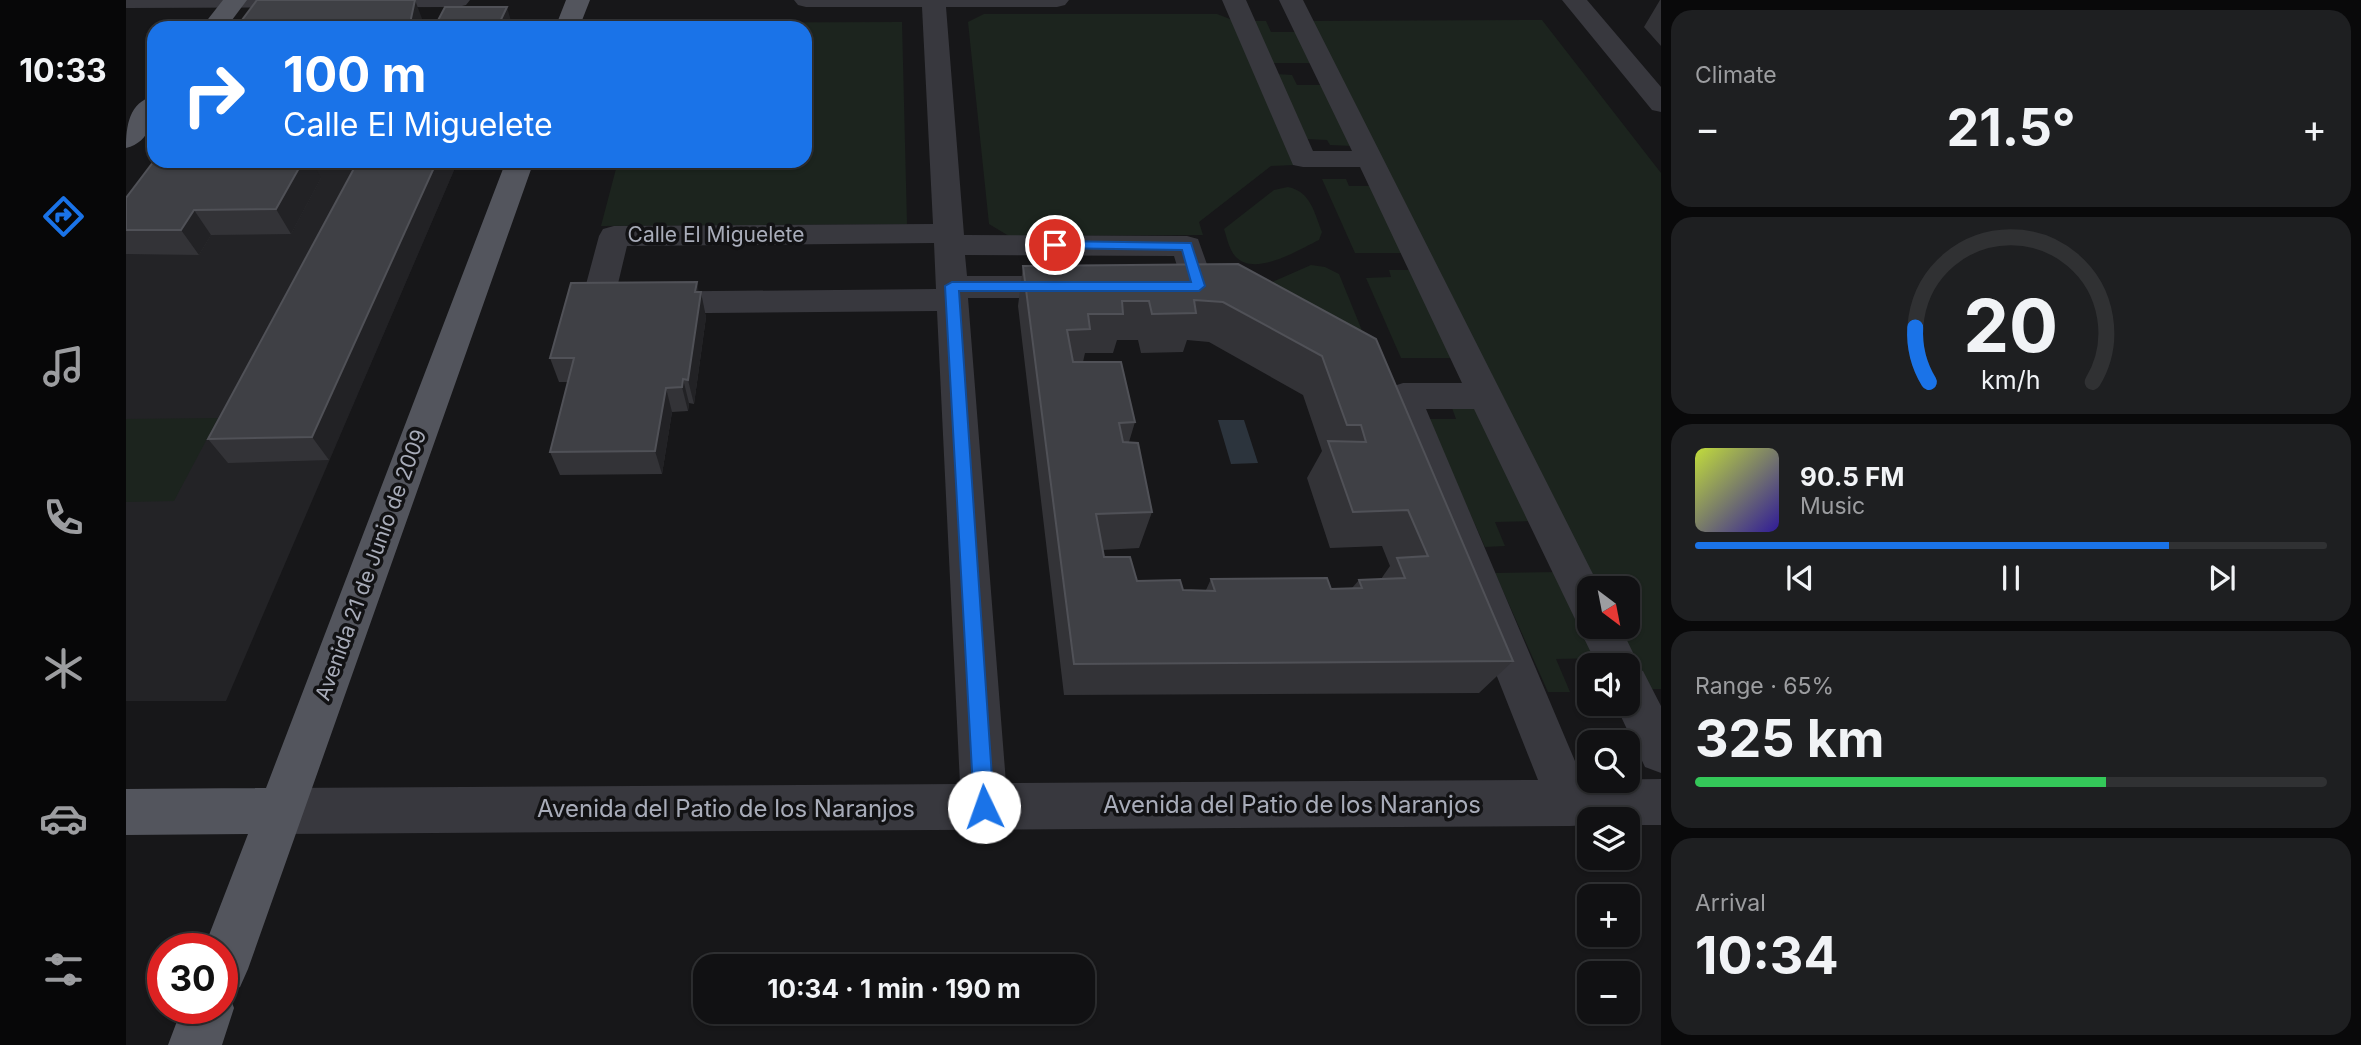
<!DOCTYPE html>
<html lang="en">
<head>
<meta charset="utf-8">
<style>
  body { margin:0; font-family:Inter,sans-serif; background:#1e1f21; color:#f1f3f6; height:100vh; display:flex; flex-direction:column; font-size:26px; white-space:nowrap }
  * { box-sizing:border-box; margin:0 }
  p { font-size:23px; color:#9c9da0 }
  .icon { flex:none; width:38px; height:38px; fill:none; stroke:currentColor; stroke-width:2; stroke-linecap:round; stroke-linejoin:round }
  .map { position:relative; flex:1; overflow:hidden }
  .sheet { display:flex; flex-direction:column; gap:10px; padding:10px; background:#09090a; width:700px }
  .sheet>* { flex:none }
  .banner { position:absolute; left:21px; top:21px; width:665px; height:147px; border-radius:21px; box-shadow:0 2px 5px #0004,0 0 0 2px #303133; background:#1a73e8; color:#fff; overflow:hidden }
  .needle { width:46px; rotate:148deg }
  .buttons { position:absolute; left:1451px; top:576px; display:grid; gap:14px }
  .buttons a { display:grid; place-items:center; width:63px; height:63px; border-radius:14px; background:#111113; box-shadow:0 2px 5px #0004,0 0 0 2px #303133; font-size:35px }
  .speed { position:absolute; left:21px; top:933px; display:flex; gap:14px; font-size:35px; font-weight:700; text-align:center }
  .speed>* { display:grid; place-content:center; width:91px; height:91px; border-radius:50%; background:#111113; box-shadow:0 2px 5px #0004,0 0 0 2px #303133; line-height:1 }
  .speed .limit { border:10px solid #d22; background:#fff; color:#111 }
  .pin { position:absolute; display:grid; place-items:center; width:60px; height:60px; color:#fff; margin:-30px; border:4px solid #fff; border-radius:50%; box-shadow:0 2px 7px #0007 }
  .me { position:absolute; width:77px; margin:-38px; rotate:357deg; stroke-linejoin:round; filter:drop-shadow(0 0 5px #0008) }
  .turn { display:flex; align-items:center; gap:24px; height:147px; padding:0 21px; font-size:32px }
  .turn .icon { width:91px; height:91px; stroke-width:2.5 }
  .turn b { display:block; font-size:49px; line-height:60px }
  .big { font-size:52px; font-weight:700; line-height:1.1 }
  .sheet .widget { flex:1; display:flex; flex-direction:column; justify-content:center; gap:10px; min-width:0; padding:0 24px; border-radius:21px; background:#1e1f21 }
  .sheet .dial { align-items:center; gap:0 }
  .dial svg { height:182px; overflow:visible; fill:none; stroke:#303133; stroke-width:7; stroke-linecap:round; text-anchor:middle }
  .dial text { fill:#f1f3f6; stroke:none }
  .song { display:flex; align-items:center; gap:21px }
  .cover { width:84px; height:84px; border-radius:10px; background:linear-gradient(135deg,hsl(70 70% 55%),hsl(250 70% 35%)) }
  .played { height:7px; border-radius:4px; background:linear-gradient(90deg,#1a73e8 75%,#303133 75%) }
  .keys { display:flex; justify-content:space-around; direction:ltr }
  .heat { display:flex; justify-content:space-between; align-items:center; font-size:38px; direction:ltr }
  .charge { height:10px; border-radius:5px; background:linear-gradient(90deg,#34c759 65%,#303133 0) }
  .trip { position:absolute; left:567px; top:954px; width:402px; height:70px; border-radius:21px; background:#111113; box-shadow:0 2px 5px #0004,0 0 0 2px #303133; font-weight:700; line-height:70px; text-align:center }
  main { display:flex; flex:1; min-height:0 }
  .menu { display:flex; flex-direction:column; width:126px; justify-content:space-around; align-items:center; background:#070708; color:#9c9da0 }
  .menu .icon { width:49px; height:49px }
  .menu .current { color:#1a73e8 }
  .menu b { font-size:32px; color:#f1f3f6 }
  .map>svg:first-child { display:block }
  .built { fill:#232326 }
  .green { fill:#1c241e }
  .water { fill:#2c343d }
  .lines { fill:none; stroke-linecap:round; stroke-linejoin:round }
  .minor { fill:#38383e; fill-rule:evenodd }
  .major { fill:#53555d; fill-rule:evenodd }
  .wall { fill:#333337; fill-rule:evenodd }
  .shaded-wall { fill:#222225 }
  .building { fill:#3f4045; stroke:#505157; stroke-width:2; fill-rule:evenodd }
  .route { fill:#1a73e8; stroke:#114b97; stroke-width:2 }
  .labels { text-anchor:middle; stroke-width:7; stroke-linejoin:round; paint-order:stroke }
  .street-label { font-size:21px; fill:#a8acb9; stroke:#121214 }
  .near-street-label { font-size:24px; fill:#a8acb9; stroke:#121214 }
</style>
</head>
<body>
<main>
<nav class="menu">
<b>10:33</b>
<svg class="icon current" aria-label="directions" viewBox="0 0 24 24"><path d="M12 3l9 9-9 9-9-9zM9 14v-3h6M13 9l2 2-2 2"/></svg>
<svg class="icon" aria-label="music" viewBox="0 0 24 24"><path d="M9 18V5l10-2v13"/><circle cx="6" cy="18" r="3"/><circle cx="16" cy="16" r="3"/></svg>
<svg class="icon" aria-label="phone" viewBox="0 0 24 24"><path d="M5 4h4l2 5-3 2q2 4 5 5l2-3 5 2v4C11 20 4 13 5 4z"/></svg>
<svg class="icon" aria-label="climate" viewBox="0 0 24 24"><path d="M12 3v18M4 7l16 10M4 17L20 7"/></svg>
<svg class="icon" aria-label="car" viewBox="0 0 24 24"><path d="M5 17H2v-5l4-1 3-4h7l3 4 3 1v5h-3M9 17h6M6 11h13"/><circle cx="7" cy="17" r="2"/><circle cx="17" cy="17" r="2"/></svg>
<svg class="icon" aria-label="filters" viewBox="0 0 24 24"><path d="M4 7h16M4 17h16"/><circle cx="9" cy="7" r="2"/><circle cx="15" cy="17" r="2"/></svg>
</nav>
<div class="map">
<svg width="1535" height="1045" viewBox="0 0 1535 1045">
  <rect width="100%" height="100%" fill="#171719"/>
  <!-- built -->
  <path class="built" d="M45 161H332L100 701H0V223Z"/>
  <!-- green -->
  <path class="green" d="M858 14H1091L1109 21 1169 165 1145 166 1073 222 1077 235 883 236 863 224 842 22Z
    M1416 20 1535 173V689H1523L1492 627 1502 626V588H1472L1184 21Z
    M1128 21H1140L1145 32H1172L1187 63H1146Z
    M776 22 781 224 475 226 492 161H679V28H528L529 23Z
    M1151 74 1166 75 1171 85H1197L1227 146 1204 145 1201 140 1180 139Z
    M1196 179H1220L1223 186H1246L1279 253H1229Z
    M1162 187C1185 192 1188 212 1196 232L1193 240C1172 250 1128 278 1109 256 1103 249 1101 238 1098 229L1148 190Z
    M1185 265 1199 267 1213 274 1237 333 1135 287Z
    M1263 270H1287L1330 358H1275L1240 278 1265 277Z
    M1353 407 1409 521 1369 522 1379 546 1359 547 1302 419H1330L1326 408Z
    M92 418 48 501 0 502V419Z
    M1433 572 1474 658 1430 659 1444 692H1422L1369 573Z"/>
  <!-- water -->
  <path class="water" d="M1092 420H1118L1132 463 1105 464Z"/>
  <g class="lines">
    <!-- minor -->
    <path class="minor" d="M0 0H344L340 5 332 7 0 8Z
      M668 0H943L939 5 931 7H820L838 235 1061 236 1072 239 1089 287 1084 295C1067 299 1048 299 1031 295L1026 287 1031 279 1054 276 1048 256 839 255 841 276H946L957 279 962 287 957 295 946 298H842L880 783 1412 780 1260 396 1265 387 1277 383H1336L1234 167H1177L1167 165 1096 0H1120L1187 151H1226L1153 0H1177L1474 588H1463V626H1494L1513 665 1511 669 1517 671 1535 706V773L1519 767 1489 704H1502V665H1471L1452 626 1454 622 1449 619 1348 409H1300L1457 780 1535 779V825H1502V819H1463V825L1444 826 154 834 137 827 131 811 137 795 154 788 834 784 811 311 471 314 460 311 455 303 473 236 477 229 488 226 807 224 796 7H680L672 5ZM808 243 810 289 490 292 501 246Z
      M1436 0H1461L1535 87V112L1526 110Z"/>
    <!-- major -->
    <path class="major" d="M97 0H121L100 28H75Z
      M440 0H464L453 28H429Z
      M28 96C28 118 25 142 0 148 0 126 3 102 28 96Z
      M380 161H408L122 969 114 987 102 992 108 1008 96 1045H42L56 1008H96V948H78L122 834 0 835V789L140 788Z"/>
  </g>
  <!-- wall -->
  <path class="wall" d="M1534 0H1535V46L1518 27Z
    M232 161 203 460 102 463 82 439Z
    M195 178 165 234 85 235 73 255 0 254V198Z
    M1112 264 1250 339 1387 661 1353 693 938 695 892 306 897 266ZM991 340H1012L1015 353 1057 352 1061 340 1083 342 1177 395 1196 451 1181 478 1204 548 1256 546 1264 566 1255 579 1233 580 1226 588 1205 589 1085 579 1080 590H1057L1011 581 978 557 976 550 1013 548 1026 512 1003 442 1009 422 957 362 959 353H987Z
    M573 292 580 317 568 404 563 403 562 411 546 412 536 474 434 475 424 452 442 382H433L424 358Z"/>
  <!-- shaded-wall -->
  <path class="shaded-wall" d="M289 0 298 24 297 28H283Z
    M381 7 387 28H371Z
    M177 161H186L195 178 165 234 150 209Z
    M311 161H332L203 460 186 437Z
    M68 210 85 235 73 255 55 230Z
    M571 282 574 298 575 292 580 317 568 404 562 380Z
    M557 379 563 403 562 411 556 387Z
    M540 388 546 412 536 474 529 451Z"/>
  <!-- building -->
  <path class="building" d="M131 0H289L283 28H234L235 26 212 28H110Z
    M319 7H381L371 28H308Z
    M28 161H177L150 209 68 210 55 230H0V198Z
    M232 161H311L186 437 82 439Z
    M1112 264 1250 339 1387 661 948 664 897 266ZM1068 300 1097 302 1196 356 1221 425H1235L1240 442 1202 441 1227 512 1282 510 1302 556 1271 558 1279 578 1233 580 1236 588 1205 589 1201 578 1085 579 1089 591 1057 590 1054 580 1011 581 1004 557H978L970 514 1026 512 1012 443 997 442 993 423 1009 422 995 362H947L941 330 964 329 962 314H997L996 301H1023L1026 314 1070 313Z
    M571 282 569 292H575L562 380 557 379 556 387 540 388 529 451 424 452 448 358H424L445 283Z"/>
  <!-- route -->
  <path class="route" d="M929 241 1065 243 1079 286 1073 291H833L868 807 865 814 858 816 851 814 848 807 819 286 826 282H1065L1056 250 924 248V242Z"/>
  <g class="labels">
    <!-- street labels -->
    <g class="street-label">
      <text x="590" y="242">Calle El Miguelete</text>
      <text transform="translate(245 565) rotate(-70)" y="7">Avenida 21 de Junio de 2009</text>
    </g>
    <!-- near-street labels -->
    <g class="near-street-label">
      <text x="1166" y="813">Avenida del Patio de los Naranjos</text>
      <text x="600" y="817">Avenida del Patio de los Naranjos</text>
    </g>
  </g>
</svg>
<div class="buttons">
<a><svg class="needle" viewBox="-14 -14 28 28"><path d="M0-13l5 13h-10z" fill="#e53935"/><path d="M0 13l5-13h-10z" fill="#9c9da0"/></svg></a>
<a><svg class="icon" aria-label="sound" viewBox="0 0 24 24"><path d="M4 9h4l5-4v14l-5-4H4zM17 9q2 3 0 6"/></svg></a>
<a><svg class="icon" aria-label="search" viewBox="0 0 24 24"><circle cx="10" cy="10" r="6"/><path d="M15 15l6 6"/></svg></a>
<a><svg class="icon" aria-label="layers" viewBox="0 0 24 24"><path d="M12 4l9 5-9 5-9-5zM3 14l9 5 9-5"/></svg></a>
<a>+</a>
<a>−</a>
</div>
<div class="speed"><div class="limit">30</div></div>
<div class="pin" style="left:929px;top:245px;background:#d93025"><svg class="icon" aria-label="arrive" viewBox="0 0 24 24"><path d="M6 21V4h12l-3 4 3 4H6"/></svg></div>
<svg class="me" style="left:858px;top:807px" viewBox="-20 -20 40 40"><circle r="19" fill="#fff"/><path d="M0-13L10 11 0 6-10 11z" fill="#1a73e8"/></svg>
<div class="trip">10:34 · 1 min · 190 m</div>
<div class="banner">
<div class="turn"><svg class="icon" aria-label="right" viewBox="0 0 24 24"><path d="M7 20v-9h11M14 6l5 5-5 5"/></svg><div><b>100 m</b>Calle El Miguelete</div></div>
</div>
</div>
<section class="sheet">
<div class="widget"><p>Climate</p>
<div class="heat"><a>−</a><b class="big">21.5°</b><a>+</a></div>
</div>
<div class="widget dial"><svg viewBox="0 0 100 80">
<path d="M14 69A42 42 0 1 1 86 69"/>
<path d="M14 69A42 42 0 0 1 8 45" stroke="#1a73e8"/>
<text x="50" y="56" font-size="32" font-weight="700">20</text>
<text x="50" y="72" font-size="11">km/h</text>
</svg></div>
<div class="widget">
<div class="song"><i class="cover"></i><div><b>90.5 FM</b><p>Music</p></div></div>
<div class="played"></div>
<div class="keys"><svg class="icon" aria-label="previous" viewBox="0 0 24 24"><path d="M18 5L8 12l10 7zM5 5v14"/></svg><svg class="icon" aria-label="pause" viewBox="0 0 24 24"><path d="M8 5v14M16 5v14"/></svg><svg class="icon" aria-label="next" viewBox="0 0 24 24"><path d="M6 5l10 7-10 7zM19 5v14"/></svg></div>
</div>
<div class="widget"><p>Range · 65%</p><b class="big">325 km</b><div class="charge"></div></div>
<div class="widget"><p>Arrival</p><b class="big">10:34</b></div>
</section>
</main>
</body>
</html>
